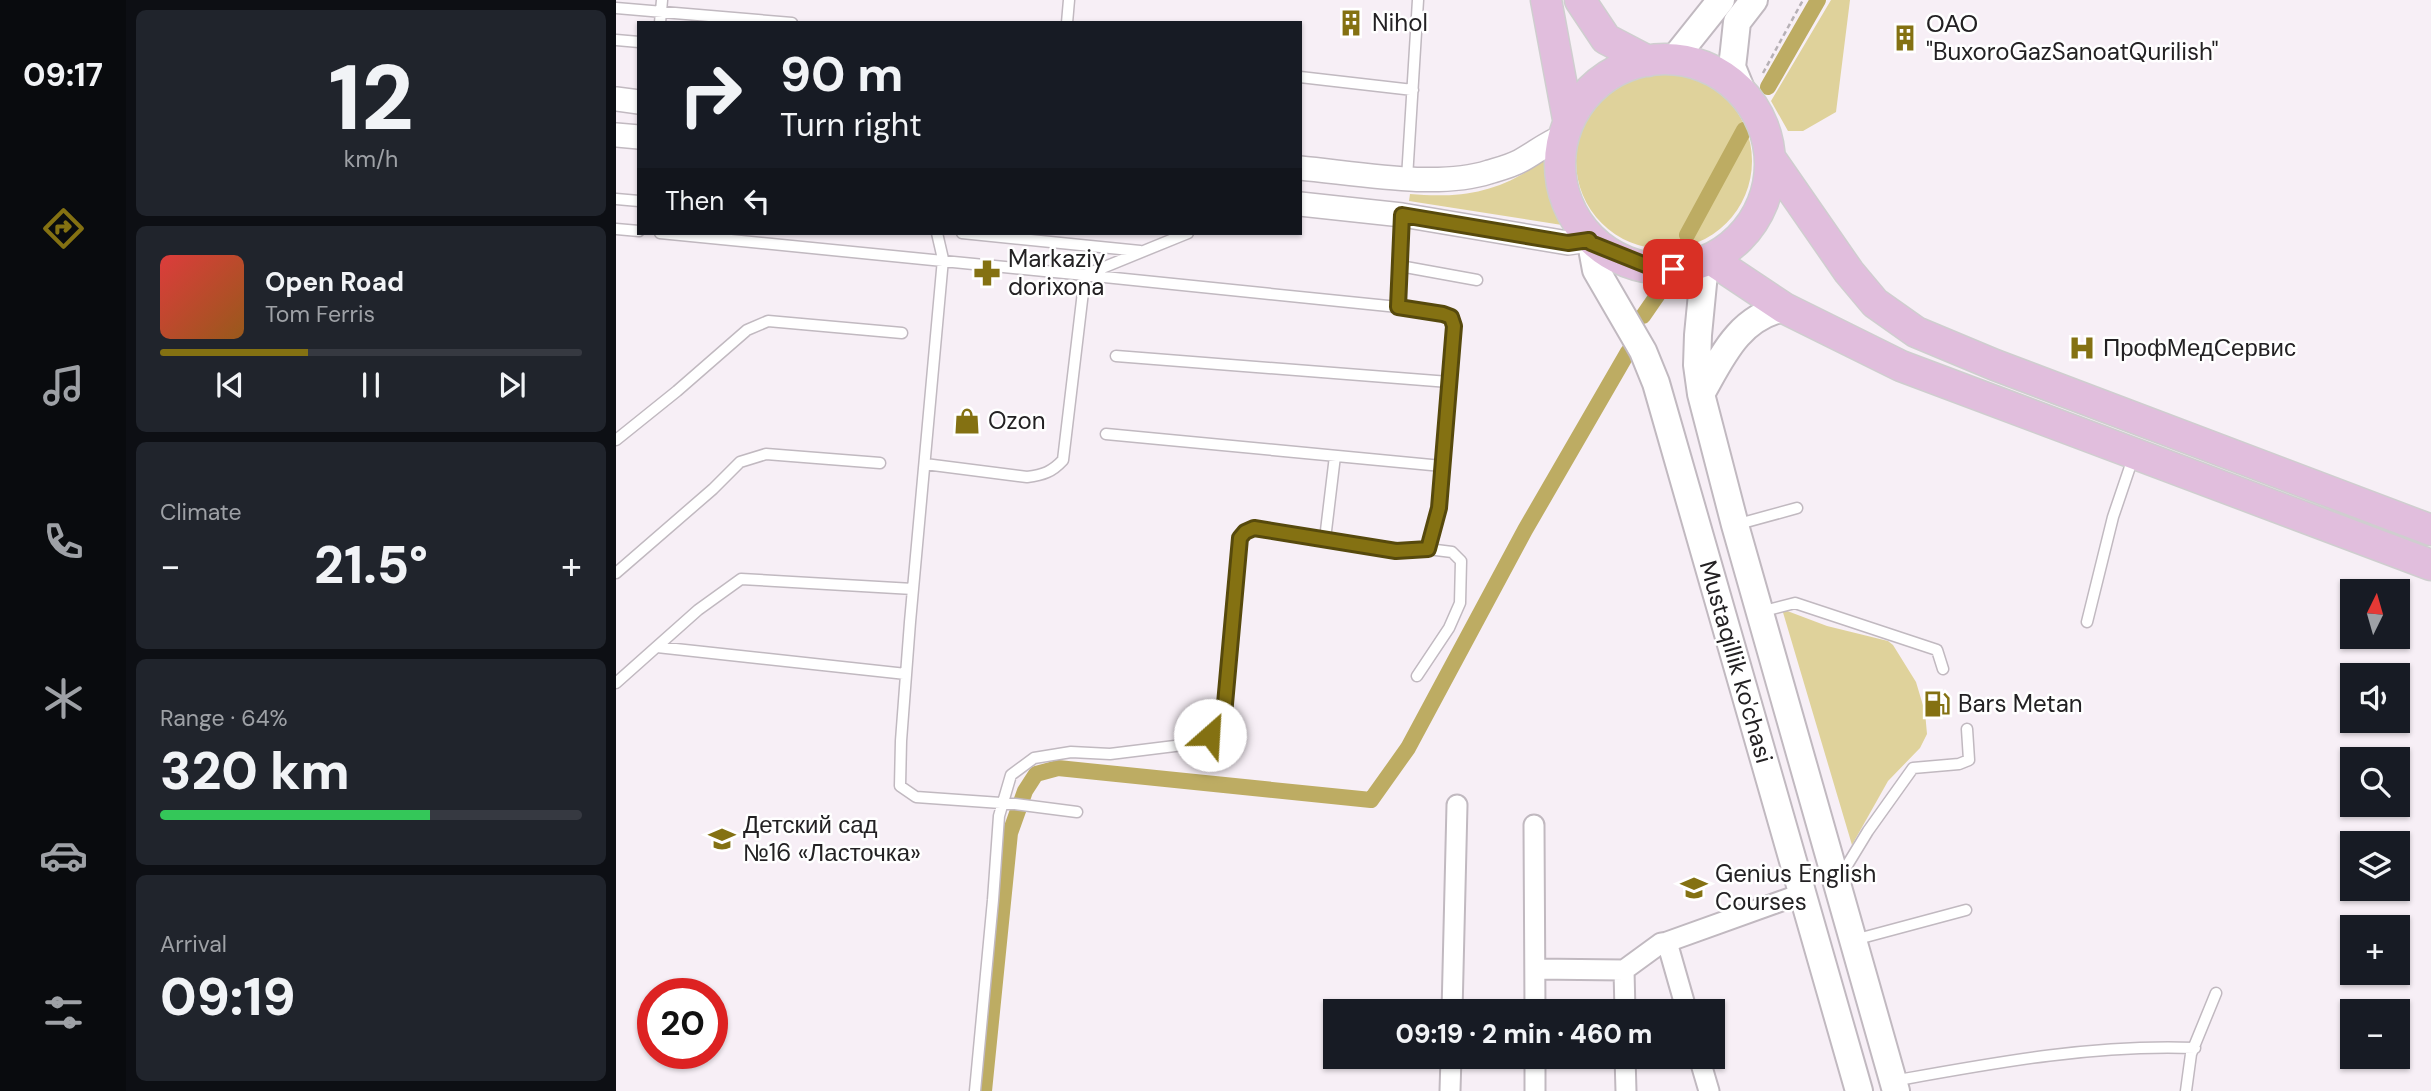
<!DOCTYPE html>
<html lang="en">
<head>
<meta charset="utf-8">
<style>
  body { margin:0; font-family:"DM Sans",sans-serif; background:#20242c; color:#f1f3f6; height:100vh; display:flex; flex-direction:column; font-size:26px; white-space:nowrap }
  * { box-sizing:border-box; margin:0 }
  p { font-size:23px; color:#9ea1a6 }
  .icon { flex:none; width:38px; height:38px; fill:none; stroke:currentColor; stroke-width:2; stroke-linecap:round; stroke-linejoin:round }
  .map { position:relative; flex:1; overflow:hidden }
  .panel { display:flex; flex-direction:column; gap:10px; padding:10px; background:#0d0f14; width:490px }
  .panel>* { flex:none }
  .top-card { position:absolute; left:21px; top:21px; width:665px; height:214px; border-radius:0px; box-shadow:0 2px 5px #0004; background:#171b24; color:#f1f3f6; overflow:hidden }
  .needle { width:46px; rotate:5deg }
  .controls { position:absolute; left:1724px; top:579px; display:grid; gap:14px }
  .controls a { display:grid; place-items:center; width:70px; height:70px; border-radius:0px; background:#171b24; box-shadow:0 2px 5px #0004; font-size:35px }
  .speed { position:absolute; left:21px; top:978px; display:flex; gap:14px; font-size:35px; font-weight:700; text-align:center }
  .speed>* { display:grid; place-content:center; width:91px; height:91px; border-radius:50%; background:#171b24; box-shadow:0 2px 5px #0004; line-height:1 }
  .speed .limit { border:10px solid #d22; background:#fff; color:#111 }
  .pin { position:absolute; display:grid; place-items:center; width:60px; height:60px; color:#fff; margin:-30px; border-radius:14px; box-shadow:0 4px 10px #0006 }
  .me { position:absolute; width:77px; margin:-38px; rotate:26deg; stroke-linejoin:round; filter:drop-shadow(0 0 5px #0008) }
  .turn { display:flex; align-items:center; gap:24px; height:147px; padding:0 28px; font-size:32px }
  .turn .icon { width:91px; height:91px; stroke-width:2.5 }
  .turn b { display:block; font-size:49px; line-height:60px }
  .then { display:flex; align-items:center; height:66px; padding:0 28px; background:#0003; gap:14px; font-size:26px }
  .big { font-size:52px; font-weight:800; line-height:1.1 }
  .panel .tile { flex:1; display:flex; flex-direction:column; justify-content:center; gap:10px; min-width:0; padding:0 24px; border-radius:10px; background:#20242c }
  .panel .dial { align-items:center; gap:0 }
  .dial b { font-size:91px; line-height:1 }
  .song { display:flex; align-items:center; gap:21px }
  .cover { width:84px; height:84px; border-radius:10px; background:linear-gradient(135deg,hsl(0 70% 55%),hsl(30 70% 35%)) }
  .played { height:7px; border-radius:4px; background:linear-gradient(90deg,#847112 35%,#363941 35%) }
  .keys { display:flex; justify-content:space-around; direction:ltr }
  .heat { display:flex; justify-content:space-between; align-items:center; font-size:38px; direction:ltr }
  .charge { height:10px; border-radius:5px; background:linear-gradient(90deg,#34c759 64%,#363941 0) }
  .trip { position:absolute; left:707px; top:999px; width:402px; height:70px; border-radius:0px; background:#171b24; box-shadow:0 2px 5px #0004; font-weight:800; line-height:70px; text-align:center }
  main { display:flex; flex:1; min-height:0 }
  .menu { display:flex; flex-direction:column; width:126px; justify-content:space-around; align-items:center; background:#090b0e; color:#9ea1a6 }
  .menu .icon { width:49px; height:49px }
  .menu .on { color:#847112 }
  .menu b { font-size:32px; color:#f1f3f6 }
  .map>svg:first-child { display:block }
  .green { fill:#dfd29b }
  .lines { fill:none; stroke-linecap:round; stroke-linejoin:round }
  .canal { stroke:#bdac63; stroke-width:16 }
  .service-casing { stroke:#c1b9c0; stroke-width:13 }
  .minor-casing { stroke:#c1b9c0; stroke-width:23 }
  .tertiary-casing { stroke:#c1b9c0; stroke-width:26 }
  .secondary-casing { stroke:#c1b9c0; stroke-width:30 }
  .primary-casing { stroke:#cfcecf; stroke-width:33 }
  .path { stroke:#b7b1b6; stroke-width:2.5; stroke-dasharray:5 3.5; stroke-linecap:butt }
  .service { stroke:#fff; stroke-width:10 }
  .minor { stroke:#fff; stroke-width:19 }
  .tertiary { stroke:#fff; stroke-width:23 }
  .secondary { stroke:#fff; stroke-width:26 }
  .primary { stroke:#e1bedd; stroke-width:30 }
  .route-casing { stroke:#56490c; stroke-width:18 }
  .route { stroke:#847112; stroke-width:12 }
  .labels { text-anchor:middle; stroke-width:5; stroke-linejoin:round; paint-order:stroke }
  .poi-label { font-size:24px; fill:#232123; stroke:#fff; text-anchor:start }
  .street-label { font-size:24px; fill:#232123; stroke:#fff }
</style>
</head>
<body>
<main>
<nav class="menu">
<b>09:17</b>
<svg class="icon on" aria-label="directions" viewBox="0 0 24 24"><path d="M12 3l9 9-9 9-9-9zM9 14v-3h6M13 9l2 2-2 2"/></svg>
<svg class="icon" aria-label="music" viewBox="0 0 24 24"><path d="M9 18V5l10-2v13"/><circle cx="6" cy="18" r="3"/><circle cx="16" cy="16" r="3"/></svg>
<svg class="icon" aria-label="phone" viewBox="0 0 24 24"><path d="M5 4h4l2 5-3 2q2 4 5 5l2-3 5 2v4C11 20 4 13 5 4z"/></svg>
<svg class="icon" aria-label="climate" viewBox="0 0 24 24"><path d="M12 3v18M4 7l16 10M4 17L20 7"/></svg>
<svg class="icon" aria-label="car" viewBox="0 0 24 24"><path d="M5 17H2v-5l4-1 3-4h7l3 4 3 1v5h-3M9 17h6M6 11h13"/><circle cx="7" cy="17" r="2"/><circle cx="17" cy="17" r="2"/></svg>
<svg class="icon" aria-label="filters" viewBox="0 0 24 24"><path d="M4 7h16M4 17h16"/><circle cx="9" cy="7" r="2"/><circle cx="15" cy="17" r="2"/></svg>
</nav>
<section class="panel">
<div class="tile dial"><b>12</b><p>km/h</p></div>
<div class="tile">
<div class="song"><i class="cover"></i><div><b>Open Road</b><p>Tom Ferris</p></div></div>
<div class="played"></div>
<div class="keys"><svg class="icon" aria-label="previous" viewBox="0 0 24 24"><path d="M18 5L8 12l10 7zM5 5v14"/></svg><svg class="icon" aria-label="pause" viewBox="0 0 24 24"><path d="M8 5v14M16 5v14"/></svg><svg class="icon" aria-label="next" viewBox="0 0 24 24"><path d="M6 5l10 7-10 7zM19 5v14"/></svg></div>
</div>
<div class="tile"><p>Climate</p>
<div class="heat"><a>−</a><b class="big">21.5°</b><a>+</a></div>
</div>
<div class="tile"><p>Range · 64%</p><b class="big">320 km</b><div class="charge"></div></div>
<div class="tile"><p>Arrival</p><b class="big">09:19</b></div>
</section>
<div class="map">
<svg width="1815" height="1091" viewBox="0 0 1815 1091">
  <rect width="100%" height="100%" fill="#f7eff6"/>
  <!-- green -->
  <path class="green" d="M1215 0H1234L1220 112 1187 131H1172L1155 101Z
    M960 161a88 88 0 1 1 176 0a88 88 0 1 1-176 0Z
    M932 156V182L946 225 793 201 794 194C848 199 890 191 932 156Z
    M1166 609 1211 626 1272 641 1277 645 1300 682 1309 712 1311 734 1304 748 1272 781 1236 845Z"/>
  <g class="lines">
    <!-- canal -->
    <path class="canal" d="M1152 87 1202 0
      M1071 235 1128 130
      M1027 316 1047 287
      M368 1091 394 833 409 791 420 774 442 768 755 800 792 748 909 530 1012 352"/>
    <!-- service casing -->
    <g class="service-casing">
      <path id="service" d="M0 8 176 23
        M44 23 46 0
        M451 23 453 0
        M0 40 23 42
        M684 77 797 90
        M791 178 802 0
        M0 199 23 201
        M0 229 23 231
        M44 233 469 275 572 233
        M321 233 327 259 294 622 285 741 284 786 300 797 399 804 461 812
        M346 233 524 251
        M784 266 861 280
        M500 356 833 382
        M490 434 826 466
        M0 440 61 391 131 330 152 321 286 333
        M309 464 411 477C427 475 436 472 447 460L469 275 782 307 786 215
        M1119 525 1181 508
        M709 539 719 456
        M0 573 97 489 124 462 150 454 264 463
        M1144 612 1179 603 1321 650 1327 669
        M1471 622 1497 517 1517 458
        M41 647 290 674
        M801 676 833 628 844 603 845 561 836 552 812 549
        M0 683 82 610 125 579 297 589
        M1224 877 1252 831 1297 768 1343 764 1353 760 1351 729
        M1238 940 1350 910
        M1277 1081C1377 1063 1477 1044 1579 1048
        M359 1091 377 900 383 816 395 775 418 758 455 752 494 754 575 744 594 735 608 715 624 538 629 532 638 528 780 551 812 549 823 508 838 326 835 317 827 314 782 307
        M1570 1091 1575 1054 1600 993"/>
    </g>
    <!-- minor casing -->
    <g class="minor-casing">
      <path id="minor" d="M918 825 919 1012
        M919 969 1008 970 1045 943 1051 942
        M1008 970 1009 1012
        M836 1012 841 805
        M1071 1012 1051 942 1185 894
        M919 1057V1091
        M1009 1057 1010 1091
        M1083 1057 1093 1091
        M834 1091 835 1057"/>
    </g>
    <!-- tertiary casing -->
    <g class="tertiary-casing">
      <path id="tertiary" d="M0 99 23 102
        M0 135 23 137
        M684 168C739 173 821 189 873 172 883 169 895 166 904 161 919 153 929 144 946 137
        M684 204 786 215 952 243 973 240"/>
    </g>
    <!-- secondary casing -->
    <g class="secondary-casing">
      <path id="secondary" d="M1057 60 1105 0
        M1127 94 1116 67 1118 50 1121 22 1138 0
        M975 243 980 270 1027 351 1040 383 1243 1091
        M1089 263 1082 335 1081 365 1085 394 1119 525 1280 1091
        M1085 394C1106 357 1122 318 1168 308"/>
    </g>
    <!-- primary casing -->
    <g class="primary-casing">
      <path id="primary" d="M930 0 952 119
        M964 0 990 39 1032 61
        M944 164a105 105 0 1 1 210 0a105 105 0 1 1-210 0Z
        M1154 158 1233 272 1259 303 1300 332 1379 365 1815 530
        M1096 260 1168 308 1285 366 1815 565"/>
    </g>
    <!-- path -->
    <path class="path" d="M1147 73 1187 0"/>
    <!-- service -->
    <use href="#service" class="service"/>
    <!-- minor -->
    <use href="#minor" class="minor"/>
    <!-- tertiary -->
    <use href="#tertiary" class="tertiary"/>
    <!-- secondary -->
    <use href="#secondary" class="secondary"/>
    <!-- primary -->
    <use href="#primary" class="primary"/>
  </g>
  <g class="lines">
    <!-- route casing -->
    <g class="route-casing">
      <path id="route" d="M594 735 608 715 624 538 629 532 638 528 780 551 812 549 823 508 838 326 835 317 827 314 782 307 786 215 952 243 973 240 975 243 1032 266 1057 269"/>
    </g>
    <!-- route -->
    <use href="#route" class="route"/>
  </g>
  <!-- icons -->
  <defs>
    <g id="building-bare" transform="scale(2.1)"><path d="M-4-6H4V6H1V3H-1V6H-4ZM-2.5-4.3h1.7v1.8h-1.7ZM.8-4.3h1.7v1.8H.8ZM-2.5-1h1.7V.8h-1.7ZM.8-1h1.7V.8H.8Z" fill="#847112" stroke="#fff" stroke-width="2.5" paint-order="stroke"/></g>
    <g id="pharmacy-bare" transform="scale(2.1)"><path d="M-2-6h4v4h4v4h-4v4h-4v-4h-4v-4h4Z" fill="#847112" stroke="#fff" stroke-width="2.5" paint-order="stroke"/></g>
    <g id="hospital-bare" transform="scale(2.1)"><path d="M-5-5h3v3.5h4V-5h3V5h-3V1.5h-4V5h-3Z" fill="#847112" stroke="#fff" stroke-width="2.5" paint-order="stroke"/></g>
    <g id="shop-bare" transform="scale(2.1)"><path d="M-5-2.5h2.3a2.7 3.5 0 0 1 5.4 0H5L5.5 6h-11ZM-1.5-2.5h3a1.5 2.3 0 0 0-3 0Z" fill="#847112" stroke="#fff" stroke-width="2.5" paint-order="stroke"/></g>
    <g id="fuel-bare" transform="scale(2.1)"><path d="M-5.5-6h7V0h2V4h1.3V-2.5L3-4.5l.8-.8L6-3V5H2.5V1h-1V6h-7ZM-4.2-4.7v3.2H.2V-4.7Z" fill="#847112" stroke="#fff" stroke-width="2.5" paint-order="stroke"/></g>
    <g id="school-bare" transform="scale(2.1)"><path d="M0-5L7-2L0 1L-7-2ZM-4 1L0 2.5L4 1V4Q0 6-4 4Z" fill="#847112" stroke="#fff" stroke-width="2.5" paint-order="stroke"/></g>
  </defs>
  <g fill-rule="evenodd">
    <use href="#building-bare" x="735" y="23"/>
    <use href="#building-bare" x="1289" y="38"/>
    <use href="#pharmacy-bare" x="371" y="273"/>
    <use href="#hospital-bare" x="1466" y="348"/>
    <use href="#shop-bare" x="351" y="421"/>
    <use href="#fuel-bare" x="1321" y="704"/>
    <use href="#school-bare" x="106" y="839"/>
    <use href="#school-bare" x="1078" y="888"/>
  </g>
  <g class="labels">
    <!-- poi labels -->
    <g class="poi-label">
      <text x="756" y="31">Nihol</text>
      <text x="1310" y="32">ОАО<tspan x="1310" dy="28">"BuxoroGazSanoatQurilish"</tspan></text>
      <text x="392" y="267">Markaziy<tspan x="392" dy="28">dorixona</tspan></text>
      <text x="1487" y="356">ПрофМедСервис</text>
      <text x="372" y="429">Ozon</text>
      <text x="1342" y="712">Bars Metan</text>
      <text x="127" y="833">Детский сад<tspan x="127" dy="28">№16 «Ласточка»</tspan></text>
      <text x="1099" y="882">Genius English<tspan x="1099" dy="28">Courses</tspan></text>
    </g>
    <!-- street labels -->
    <g class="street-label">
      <text transform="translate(1120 662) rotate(74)" y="8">Mustaqillik ko'chasi</text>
    </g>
  </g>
</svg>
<div class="controls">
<a><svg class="needle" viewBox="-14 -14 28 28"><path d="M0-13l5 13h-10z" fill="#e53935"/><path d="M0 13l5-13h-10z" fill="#9ea1a6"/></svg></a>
<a><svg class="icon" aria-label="sound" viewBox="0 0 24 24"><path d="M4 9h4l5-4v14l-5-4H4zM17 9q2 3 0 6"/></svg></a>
<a><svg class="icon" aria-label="search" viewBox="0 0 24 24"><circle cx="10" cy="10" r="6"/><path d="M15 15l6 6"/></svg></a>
<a><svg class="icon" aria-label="layers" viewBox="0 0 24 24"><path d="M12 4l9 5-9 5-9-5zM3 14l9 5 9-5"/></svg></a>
<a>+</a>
<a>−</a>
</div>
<div class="speed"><div class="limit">20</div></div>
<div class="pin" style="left:1057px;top:269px;background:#d93025"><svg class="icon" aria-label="arrive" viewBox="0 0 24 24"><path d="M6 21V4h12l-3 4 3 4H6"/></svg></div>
<svg class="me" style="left:594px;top:735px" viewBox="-20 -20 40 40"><circle r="19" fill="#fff"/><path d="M0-13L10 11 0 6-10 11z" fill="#847112"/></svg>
<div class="trip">09:19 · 2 min · 460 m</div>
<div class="top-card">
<div class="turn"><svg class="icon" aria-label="right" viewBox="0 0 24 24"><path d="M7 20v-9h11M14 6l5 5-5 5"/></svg><div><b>90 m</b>Turn right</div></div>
<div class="then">Then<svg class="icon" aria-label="left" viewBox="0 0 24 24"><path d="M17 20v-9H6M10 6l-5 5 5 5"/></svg></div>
</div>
</div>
</main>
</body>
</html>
